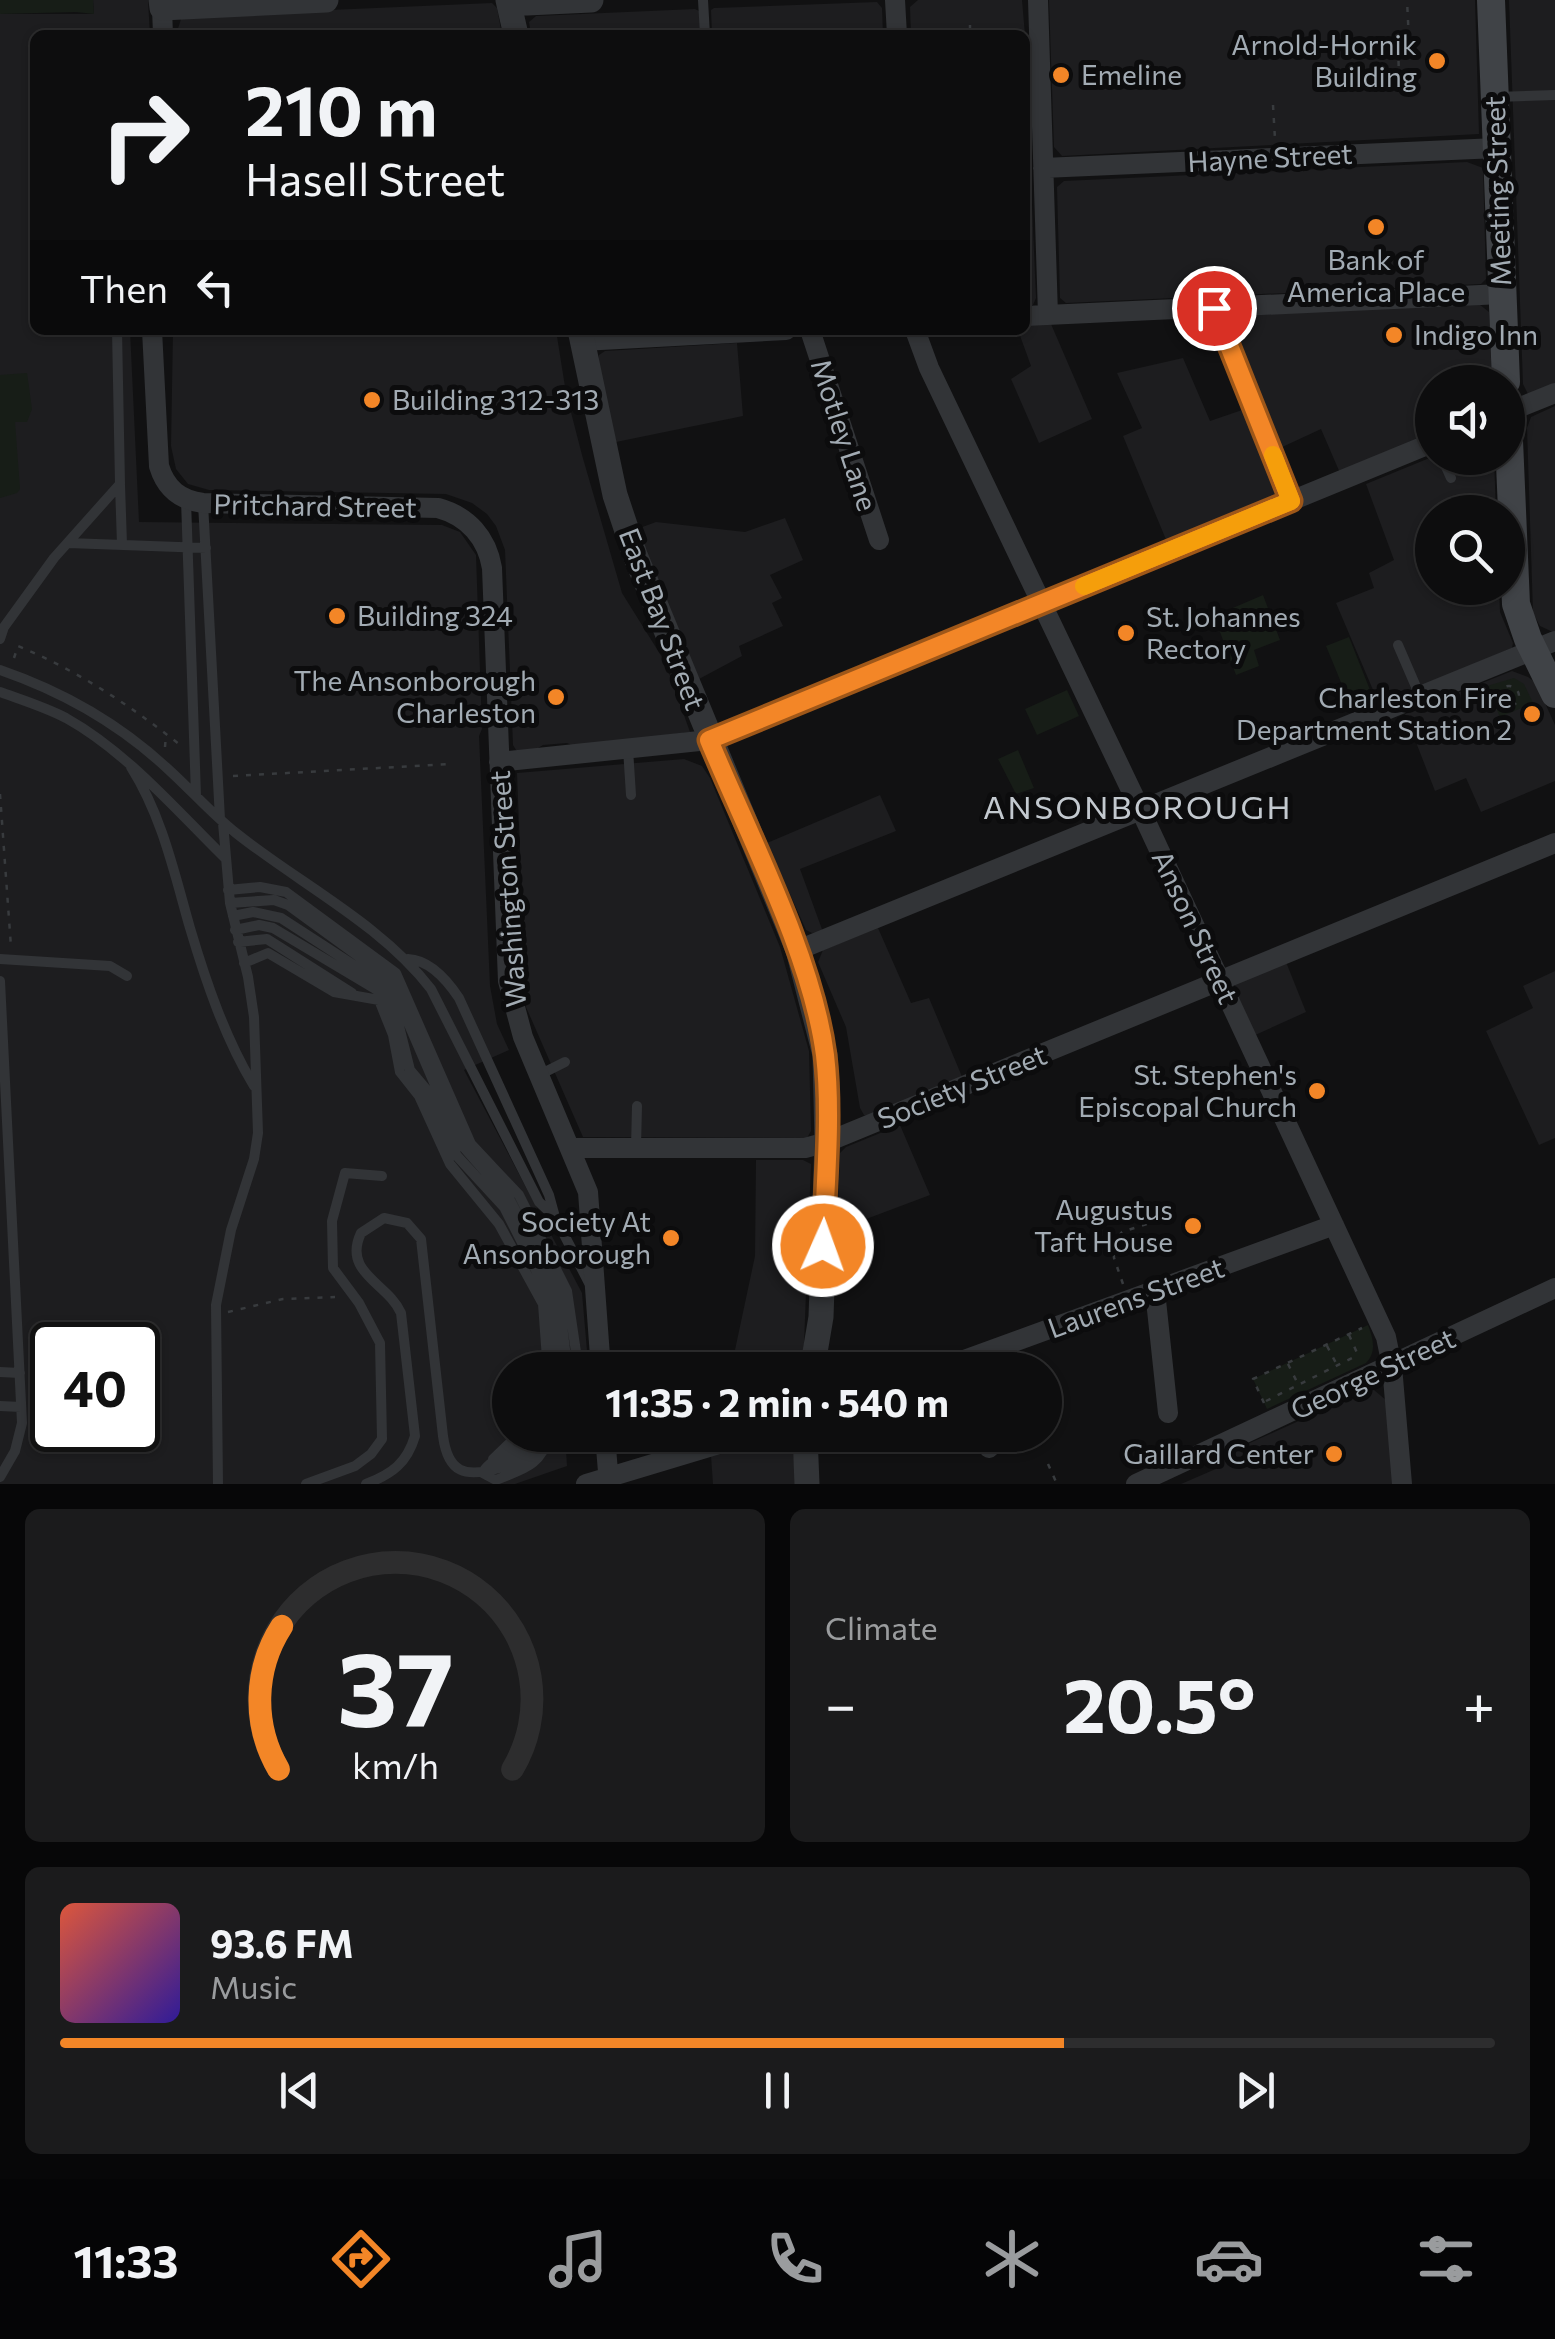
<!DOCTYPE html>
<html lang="en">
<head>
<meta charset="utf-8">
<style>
  body { margin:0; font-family:Commissioner,sans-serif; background:#1b1b1c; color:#f1f3f6; height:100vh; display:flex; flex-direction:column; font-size:38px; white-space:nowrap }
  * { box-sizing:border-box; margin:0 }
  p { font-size:32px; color:#9a9c9e }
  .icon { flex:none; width:55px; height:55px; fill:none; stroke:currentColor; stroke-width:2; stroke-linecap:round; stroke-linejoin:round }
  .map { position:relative; height:1484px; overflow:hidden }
  .details { display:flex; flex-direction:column; gap:25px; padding:25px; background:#070708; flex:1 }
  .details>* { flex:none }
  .guide { position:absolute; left:30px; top:30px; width:1000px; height:305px; border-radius:15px; box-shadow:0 2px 8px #0004,0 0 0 2px #2d2d2e; background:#0d0d0e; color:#f1f3f6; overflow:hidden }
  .tools { position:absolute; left:1415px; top:365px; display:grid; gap:20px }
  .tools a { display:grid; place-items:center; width:110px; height:110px; border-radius:50%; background:#0d0d0e; box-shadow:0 2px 8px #0004,0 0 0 2px #2d2d2e; font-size:50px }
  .speed { position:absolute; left:30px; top:1322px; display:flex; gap:20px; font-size:50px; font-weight:700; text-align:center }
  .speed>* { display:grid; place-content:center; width:130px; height:130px; border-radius:50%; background:#0d0d0e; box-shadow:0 2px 8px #0004,0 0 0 2px #2d2d2e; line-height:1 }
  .speed .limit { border:5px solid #111; border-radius:15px; background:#fff; color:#111 }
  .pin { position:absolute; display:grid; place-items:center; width:85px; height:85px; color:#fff; margin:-42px; border:5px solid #fff; border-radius:50%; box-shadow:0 2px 10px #0007 }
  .me { position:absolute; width:110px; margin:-55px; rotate:2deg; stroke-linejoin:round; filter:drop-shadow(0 0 8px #0008) }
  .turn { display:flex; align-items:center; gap:35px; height:210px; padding:0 50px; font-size:45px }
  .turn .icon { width:130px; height:130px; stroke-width:2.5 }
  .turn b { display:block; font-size:70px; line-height:85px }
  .then { display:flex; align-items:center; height:95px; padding:0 50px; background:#0003; gap:20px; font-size:38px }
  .big { font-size:75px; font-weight:700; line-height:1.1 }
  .details .card { flex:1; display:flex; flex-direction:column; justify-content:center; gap:15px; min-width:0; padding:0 35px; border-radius:15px; background:#1b1b1c }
  .details .dial { align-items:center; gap:0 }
  .dial svg { height:260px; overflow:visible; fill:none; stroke:#2d2d2e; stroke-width:7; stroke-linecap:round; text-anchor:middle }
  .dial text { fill:#f1f3f6; stroke:none }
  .song { display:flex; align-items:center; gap:30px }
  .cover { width:120px; height:120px; border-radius:15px; background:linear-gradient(135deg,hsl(10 70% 55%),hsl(250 70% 35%)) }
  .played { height:10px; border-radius:5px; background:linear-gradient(90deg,#f38627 70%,#2d2d2e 70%) }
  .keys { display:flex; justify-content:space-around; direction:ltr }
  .heat { display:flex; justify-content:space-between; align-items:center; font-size:55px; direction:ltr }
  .details .tiles { flex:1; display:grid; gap:25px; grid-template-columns:1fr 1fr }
  .card:last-child { grid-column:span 2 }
  .trip { position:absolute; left:492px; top:1352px; width:570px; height:100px; border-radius:50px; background:#0d0d0e; box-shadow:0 2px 8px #0004,0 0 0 2px #2d2d2e; font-weight:700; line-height:100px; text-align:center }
  .tab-bar { display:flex; height:160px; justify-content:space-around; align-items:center; background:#050506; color:#9a9c9e }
  .tab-bar .icon { width:70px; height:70px }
  .tab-bar .selected { color:#f38627 }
  .tab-bar b { font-size:45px; color:#f1f3f6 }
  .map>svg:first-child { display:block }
  .built { fill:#1d1d1f; fill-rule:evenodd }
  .green { fill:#171d17 }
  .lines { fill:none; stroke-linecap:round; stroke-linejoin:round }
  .path { stroke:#383b3e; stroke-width:2.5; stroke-dasharray:5 8; stroke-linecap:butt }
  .service { stroke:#323437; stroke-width:10 }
  .minor { stroke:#323437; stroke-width:20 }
  .tertiary { stroke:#323437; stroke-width:25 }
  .secondary { stroke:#404347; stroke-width:28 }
  .route-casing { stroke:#9e5719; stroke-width:25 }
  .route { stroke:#f38627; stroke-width:18 }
  .slow { stroke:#f59e0b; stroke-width:18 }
  .poi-dot { fill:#f38627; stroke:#0c0c0d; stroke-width:4 }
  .labels { text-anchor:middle; stroke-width:10; stroke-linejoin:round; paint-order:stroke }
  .poi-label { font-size:28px; fill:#a2abb3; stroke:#0c0c0d; text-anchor:end }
  .street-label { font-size:28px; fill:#a2abb3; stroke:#0c0c0d }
  .quarter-label { font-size:32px; letter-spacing:2.5px; fill:#c3c9cf; stroke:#0c0c0d }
</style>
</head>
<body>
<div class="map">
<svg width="1555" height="1484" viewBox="0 0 1555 1484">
  <rect width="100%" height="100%" fill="#111112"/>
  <!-- built -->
  <path class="built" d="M93 0H148L150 35H35V330H130L139 522 442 525 460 532 476 555 482 729 479 736 490 986 497 1024 509 1050 464 1070 582 1293 588 1362 586 1370H510V1435H565L567 1466 515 1484H0V14H94ZM52 1345H138V1430H52Z
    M918 0H1022L1025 35H911L910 7Z
    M1049 0H1475L1479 134 1062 156 1054 147Z
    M1509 0H1555V383L1528 394 1523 384Z
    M877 2 882 8 883 35H712L711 10 714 8Z
    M492 3 497 8 502 35H176L181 19 190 16Z
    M695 9 699 11 702 35H531L529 22 536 16Z
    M1025 39 1036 298 1033 305H1025Z
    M1467 162 1483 168 1486 279 1481 284 1066 303 1060 298 1057 187 1064 181Z
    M1479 304 1489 312 1492 382H1432V435L1340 473 1321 429 1278 449 1230 321 1231 316Z
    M1051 324 1092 419 1039 443 1011 379 1031 366 1018 330H1025V325Z
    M173 330H556L566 393 582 455 622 593 665 662 690 732 576 747 567 743 543 745 533 751 516 750 513 745 505 550 496 526 487 514 472 503 446 494 209 490 188 484 176 469 171 446Z
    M737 343 743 416 616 442 597 362 599 355 605 351Z
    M1183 358 1210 421 1248 408 1279 497 1167 542 1123 436 1142 428 1117 373Z
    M1555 406V633L1540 626 1533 613 1527 428 1531 417Z
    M1432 457 1494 458 1496 512H1432V588H1499L1500 612 1513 643 1512 648 1379 704 1336 603 1374 588 1369 573 1394 560 1366 484Z
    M785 518 803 560 770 575 782 598 772 603 783 626 739 646 742 656 699 679 637 529 656 522 745 532Z
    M1512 671 1528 677 1536 683 1555 725V781L1481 812 1466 778 1435 791 1405 714Z
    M684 759 702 766 710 778 780 947 809 1051 811 1131 807 1138 583 1137 526 1007 517 773Z
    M880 795 896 831 800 869 823 932 812 933 806 930 767 843Z
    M878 928 911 1003 929 998 963 1079 870 1117 864 1115 860 1108 846 1027 818 962 823 950Z
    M1286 962 1306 1012 1253 1036 1233 990 1236 983Z
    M1555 971V1138L1539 1145 1486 1031 1533 1008 1523 986Z
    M900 1125 930 1195 837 1230 840 1153 846 1147Z
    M756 1160H803L811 1164 803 1370H727L735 1350 755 1256Z
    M1374 1390 1387 1401 1394 1484H1181L1218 1468 1230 1452 1365 1391Z
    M771 1435H789L792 1439 796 1484H713L711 1456Z"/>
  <!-- green -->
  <path class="green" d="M0 0H93L94 14 76 12 0 14Z
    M27 373 32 409 27 422H15L20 489 17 493 0 498V375Z
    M1263 595 1280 640 1254 650 1259 666 1236 675 1214 616Z
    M1349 637 1374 700 1352 709 1326 646Z
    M1514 678 1524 684 1533 703 1500 717 1487 686Z
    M1067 690 1079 716 1037 735 1025 709Z
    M1018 750 1034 788 1016 794 998 759Z
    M1368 1325C1373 1338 1377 1352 1366 1363L1267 1409 1253 1379Z"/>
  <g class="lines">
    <!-- path -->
    <path class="path" d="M970 25V35
      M1381 87V79H1399L1398 41H1409L1407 0
      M1273 105 1275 139
      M14 658 18 646C78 671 128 704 179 744
      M1499 696a10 10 0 1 1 20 0a10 10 0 1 1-20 0Z
      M165 747 166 734
      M233 776 451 764
      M0 794 11 947
      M1123 1284 1114 1258 1113 1242 1122 1232 1162 1219
      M228 1312 283 1299 335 1297
      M1349 1335 1358 1355
      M1327 1346 1337 1365
      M1288 1364 1298 1384
      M1266 1401 1358 1355
      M1264 1403 1253 1379 1362 1328
      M1048 1464 1057 1484"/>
    <!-- service -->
    <path class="service" d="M703 0 705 35
      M1496 97 1555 95
      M1442 458 1451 478
      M120 485 122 544
      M186 500 196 796
      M203 503 220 819
      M68 543 206 548
      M0 639 4 627 54 558 120 484 117 330
      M1398 645 1420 696
      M0 670C64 692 120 724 169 770 192 791 212 814 236 833 300 884 381 924 431 989L539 1202 555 1217
      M0 692C22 700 45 707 66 718 127 752 176 810 225 858
      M628 749 631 795
      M131 767C162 816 174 872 190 928 206 982 225 1038 254 1086
      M228 890 260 887 286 892 396 973 471 1144 519 1195 567 1291 576 1352 572 1370
      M230 903 274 900 288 905 402 988
      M233 916 253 912 281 918 395 992 460 1143 510 1200 558 1293 566 1357 562 1370
      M235 930 259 925 273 928 387 996 399 1026 410 1070 426 1089 457 1156 504 1207 551 1300 557 1359 553 1370
      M238 942 267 939 352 993
      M0 959 110 966 127 976
      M408 959C430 960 447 980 459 998L549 1195 555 1217 589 1283
      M244 963 268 953 334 992 379 1000 393 1035 400 1072 419 1096 450 1164 499 1224 543 1304 547 1359 543 1370
      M0 981 22 1423 15 1451 0 1477
      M539 1075 565 1062
      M636 1147 637 1106
      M0 1372 20 1373
      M0 1406 21 1407
      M493 1459 518 1435
      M483 1472C495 1452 518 1460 530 1435
      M483 1473 496 1480C525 1468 539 1467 550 1435
      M218 1484 216 1305 231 1230 254 1159 258 1133 254 1017 248 977 230 903 223 823
      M306 1484 355 1466 371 1454 382 1439 380 1343 359 1303 333 1268 332 1221 345 1173 382 1176
      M366 1484C392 1474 407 1463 415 1436L401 1313C388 1283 342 1273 361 1233L384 1218 407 1223 421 1239 443 1436C448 1473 465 1478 499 1468 520 1461 532 1457 540 1435"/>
    <!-- minor -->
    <path class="minor" d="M895 0 897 35
      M1038 0 1048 315
      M162 8 163 35
      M1043 168 1497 148
      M1214 308 1291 501
      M1025 316 1502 294
      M152 330 159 466C166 489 180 500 203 503L438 508C468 516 487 538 492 568L508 981 523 1037 588 1192 601 1370
      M810 330 879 540
      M915 330 929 368 1141 811 1386 1337 1392 1366 1402 1484
      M582 341 786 330
      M1508 412 1555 393
      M499 762 709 740 1432 443
      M798 950 1555 641
      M571 1148H805L827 1142 1555 843
      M1155 1291 1168 1413
      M937 1370 1334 1225
      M605 1435 609 1484
      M988 1435 989 1448
      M586 1484 749 1435
      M1136 1484 1555 1288"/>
    <!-- tertiary -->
    <path class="tertiary" d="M161 0 162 8 326 0
      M508 0 516 35
      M517 0 527 3 591 0
      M580 330 615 495 635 555 798 950 825 1055 827 1142 821 1317 812 1370
      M805 1435 807 1484"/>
    <!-- secondary -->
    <path class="secondary" d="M1491 0 1506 382
      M1508 417 1516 604 1528 639 1555 694"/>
  </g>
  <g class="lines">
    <!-- route casing -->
    <g class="route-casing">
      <path id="route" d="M823 1246C825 1186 832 1114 825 1055 812 955 748 834 709 740L1291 501 1214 308"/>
    </g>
    <!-- route -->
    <use href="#route" class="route"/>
    <!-- slow -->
    <path class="slow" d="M1084 586 1291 501 1273 455"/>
  </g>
  <!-- markers -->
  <g class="poi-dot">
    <circle cx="1437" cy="61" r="10"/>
    <circle cx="1061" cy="75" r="10"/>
    <circle cx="1376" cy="227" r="10"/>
    <circle cx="1394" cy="335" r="10"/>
    <circle cx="372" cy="400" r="10"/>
    <circle cx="337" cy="616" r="10"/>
    <circle cx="1126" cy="633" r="10"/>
    <circle cx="556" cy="697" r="10"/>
    <circle cx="1532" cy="714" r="10"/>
    <circle cx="1317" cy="1091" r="10"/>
    <circle cx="1193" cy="1226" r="10"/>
    <circle cx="671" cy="1238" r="10"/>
    <circle cx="1334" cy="1454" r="10"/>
  </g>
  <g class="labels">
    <!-- poi labels -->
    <g class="poi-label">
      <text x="1417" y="55">Arnold-Hornik<tspan x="1417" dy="32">Building</tspan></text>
      <text x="1081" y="85" text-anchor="start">Emeline</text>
      <text x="1376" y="270" text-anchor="middle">Bank of<tspan x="1376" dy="32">America Place</tspan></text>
      <text x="1414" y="345" text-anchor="start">Indigo Inn</text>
      <text x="392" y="410" text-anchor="start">Building 312-313</text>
      <text x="357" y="626" text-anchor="start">Building 324</text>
      <text x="1146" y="627" text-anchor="start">St. Johannes<tspan x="1146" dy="32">Rectory</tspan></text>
      <text x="536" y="691">The Ansonborough<tspan x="536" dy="32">Charleston</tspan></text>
      <text x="1512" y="708">Charleston Fire<tspan x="1512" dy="32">Department Station 2</tspan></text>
      <text x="1297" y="1085">St. Stephen's<tspan x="1297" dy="32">Episcopal Church</tspan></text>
      <text x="1173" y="1220">Augustus<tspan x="1173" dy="32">Taft House</tspan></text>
      <text x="651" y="1232">Society At<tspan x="651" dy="32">Ansonborough</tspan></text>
      <text x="1314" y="1464">Gaillard Center</text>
    </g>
    <!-- street labels -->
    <g class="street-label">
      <text transform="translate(1270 158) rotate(-3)" y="10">Hayne Street</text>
      <text transform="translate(1498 191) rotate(-92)" y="10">Meeting Street</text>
      <text transform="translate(844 435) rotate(72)" y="10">Motley Lane</text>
      <text transform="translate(315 506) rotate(1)" y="10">Pritchard Street</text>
      <text transform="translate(662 619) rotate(69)" y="10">East Bay Street</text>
      <text transform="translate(508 889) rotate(-94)" y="10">Washington Street</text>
      <text transform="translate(1195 927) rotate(65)" y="10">Anson Street</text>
      <text transform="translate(962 1087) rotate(-22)" y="10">Society Street</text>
      <text transform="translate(1136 1298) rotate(-20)" y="10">Laurens Street</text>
      <text transform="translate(1373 1374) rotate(-25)" y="10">George Street</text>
    </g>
    <!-- quarter labels -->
    <g class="quarter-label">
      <text x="1138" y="819">ANSONBOROUGH</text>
    </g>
  </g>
</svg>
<div class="tools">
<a><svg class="icon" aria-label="sound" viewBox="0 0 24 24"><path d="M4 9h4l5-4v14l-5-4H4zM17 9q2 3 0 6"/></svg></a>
<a><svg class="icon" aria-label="search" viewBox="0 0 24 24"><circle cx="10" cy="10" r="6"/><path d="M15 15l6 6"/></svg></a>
</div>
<div class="speed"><div class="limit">40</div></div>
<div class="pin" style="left:1214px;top:308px;background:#d93025"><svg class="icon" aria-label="arrive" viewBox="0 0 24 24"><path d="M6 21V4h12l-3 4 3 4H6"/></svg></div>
<svg class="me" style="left:823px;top:1246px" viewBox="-20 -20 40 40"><circle r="17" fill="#f38627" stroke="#fff" stroke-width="3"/><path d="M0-11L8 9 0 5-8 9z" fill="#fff"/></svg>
<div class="trip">11:35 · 2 min · 540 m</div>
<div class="guide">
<div class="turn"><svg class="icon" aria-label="right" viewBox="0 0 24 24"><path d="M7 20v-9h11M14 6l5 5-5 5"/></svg><div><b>210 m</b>Hasell Street</div></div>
<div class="then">Then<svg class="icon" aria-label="left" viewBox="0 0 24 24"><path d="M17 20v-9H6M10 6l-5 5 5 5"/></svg></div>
</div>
</div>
<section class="details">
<div class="tiles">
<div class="card dial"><svg viewBox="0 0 100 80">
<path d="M14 69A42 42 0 1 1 86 69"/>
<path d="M14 69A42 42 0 0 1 15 25" stroke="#f38627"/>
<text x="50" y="56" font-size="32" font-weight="700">37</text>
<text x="50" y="72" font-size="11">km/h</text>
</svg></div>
<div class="card"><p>Climate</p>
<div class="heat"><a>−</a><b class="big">20.5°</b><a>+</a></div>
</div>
<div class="card">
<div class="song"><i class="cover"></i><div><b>93.6 FM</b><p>Music</p></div></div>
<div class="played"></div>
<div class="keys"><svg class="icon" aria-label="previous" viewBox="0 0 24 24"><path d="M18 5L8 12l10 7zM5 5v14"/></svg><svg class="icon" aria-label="pause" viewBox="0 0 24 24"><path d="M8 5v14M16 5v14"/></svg><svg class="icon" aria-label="next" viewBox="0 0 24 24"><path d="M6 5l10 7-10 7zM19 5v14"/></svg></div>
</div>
</div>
</section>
<nav class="tab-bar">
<b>11:33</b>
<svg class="icon selected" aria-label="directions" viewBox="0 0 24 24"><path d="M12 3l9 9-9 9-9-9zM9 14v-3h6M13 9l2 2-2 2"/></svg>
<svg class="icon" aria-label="music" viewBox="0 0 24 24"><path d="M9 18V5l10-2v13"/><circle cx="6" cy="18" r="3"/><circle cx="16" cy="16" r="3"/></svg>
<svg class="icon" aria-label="phone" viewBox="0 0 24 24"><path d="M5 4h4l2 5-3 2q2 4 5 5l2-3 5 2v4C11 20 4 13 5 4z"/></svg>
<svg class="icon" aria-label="climate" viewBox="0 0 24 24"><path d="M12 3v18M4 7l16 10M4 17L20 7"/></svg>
<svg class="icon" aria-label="car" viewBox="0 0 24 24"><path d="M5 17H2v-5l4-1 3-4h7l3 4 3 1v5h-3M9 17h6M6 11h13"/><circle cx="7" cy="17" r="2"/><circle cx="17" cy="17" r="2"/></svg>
<svg class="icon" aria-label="filters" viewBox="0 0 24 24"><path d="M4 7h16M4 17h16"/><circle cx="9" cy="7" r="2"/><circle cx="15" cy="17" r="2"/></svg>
</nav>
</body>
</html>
